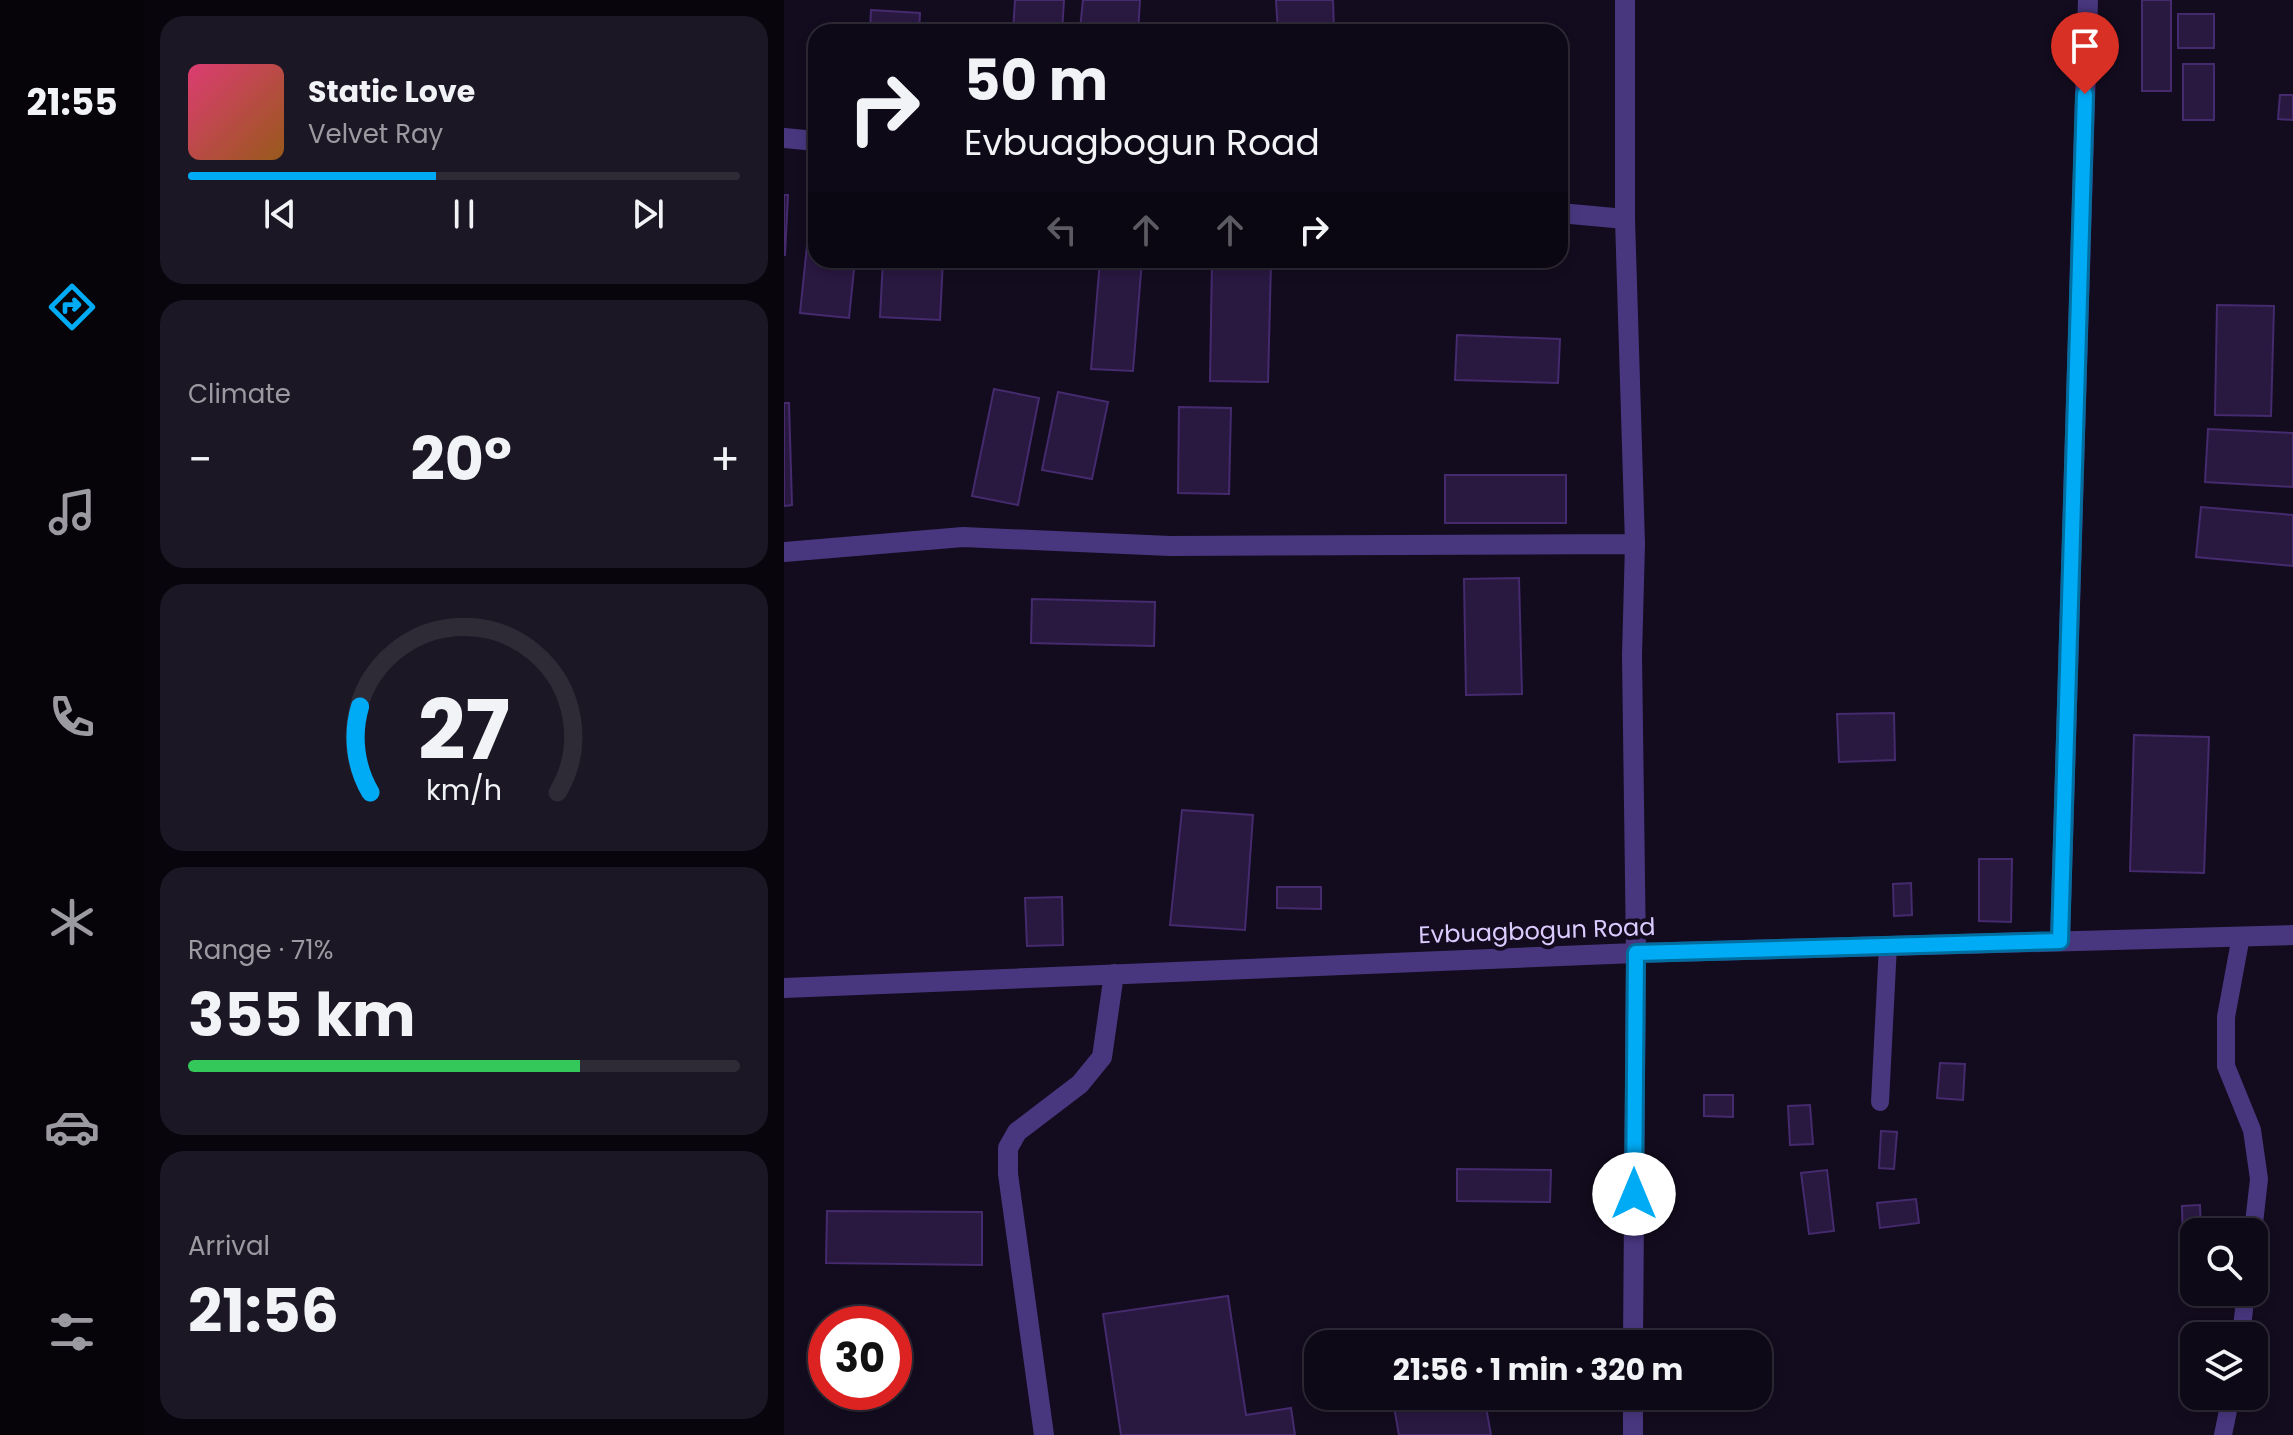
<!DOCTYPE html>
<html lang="en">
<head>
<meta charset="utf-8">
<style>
  body { margin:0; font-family:Poppins,sans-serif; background:#1c1724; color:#f1f3f6; height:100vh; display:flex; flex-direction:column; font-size:30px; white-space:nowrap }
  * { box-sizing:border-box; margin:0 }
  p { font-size:26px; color:#9b9aa1 }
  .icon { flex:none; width:44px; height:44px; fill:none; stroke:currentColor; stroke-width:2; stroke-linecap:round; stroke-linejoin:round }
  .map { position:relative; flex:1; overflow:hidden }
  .side { display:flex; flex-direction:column; gap:16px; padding:16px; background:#08050d; width:640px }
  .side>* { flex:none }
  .guide { position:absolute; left:24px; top:24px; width:760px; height:244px; border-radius:24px; box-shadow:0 4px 12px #0003,0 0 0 2px #2e2a36; background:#0e0917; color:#f1f3f6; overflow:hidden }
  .controls { position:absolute; left:1396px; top:1218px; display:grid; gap:16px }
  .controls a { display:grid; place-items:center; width:88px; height:88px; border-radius:16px; background:#0e0917; box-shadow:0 4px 12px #0003,0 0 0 2px #2e2a36; font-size:40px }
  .speed { position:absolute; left:24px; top:1306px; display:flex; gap:16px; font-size:40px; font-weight:700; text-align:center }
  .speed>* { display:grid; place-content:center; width:104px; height:104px; border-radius:50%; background:#0e0917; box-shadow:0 4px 12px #0003,0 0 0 2px #2e2a36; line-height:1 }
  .speed .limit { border:12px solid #d22; background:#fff; color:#111 }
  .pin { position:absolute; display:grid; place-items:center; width:68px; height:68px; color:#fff; margin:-82px -34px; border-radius:50% 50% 50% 0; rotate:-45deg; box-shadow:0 0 8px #0007 }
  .pin .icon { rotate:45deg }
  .me { position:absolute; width:88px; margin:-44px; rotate:0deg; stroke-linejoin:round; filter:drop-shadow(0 0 6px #0008) }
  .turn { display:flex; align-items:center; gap:28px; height:168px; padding:0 24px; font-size:36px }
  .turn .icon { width:104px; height:104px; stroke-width:2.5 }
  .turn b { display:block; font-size:56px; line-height:68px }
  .lanes { display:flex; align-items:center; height:76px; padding:0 24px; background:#0003; justify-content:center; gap:40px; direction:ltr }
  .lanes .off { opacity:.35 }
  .big { font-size:60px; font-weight:700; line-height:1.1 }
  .side .widget { flex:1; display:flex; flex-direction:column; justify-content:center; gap:12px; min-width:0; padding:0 28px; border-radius:24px; background:#1c1724 }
  .side .dial { align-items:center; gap:0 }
  .dial svg { height:208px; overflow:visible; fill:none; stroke:#2e2a36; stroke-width:7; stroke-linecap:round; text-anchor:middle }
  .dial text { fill:#f1f3f6; stroke:none }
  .song { display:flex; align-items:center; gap:24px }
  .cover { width:96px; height:96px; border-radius:12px; background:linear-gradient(135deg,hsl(340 70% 55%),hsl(30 70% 35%)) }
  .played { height:8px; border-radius:4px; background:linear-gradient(90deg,#00abf6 45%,#2e2a36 45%) }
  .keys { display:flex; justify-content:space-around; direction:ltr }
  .heat { display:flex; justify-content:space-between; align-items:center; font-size:44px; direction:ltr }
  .charge { height:12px; border-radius:6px; background:linear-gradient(90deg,#34c759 71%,#2e2a36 0) }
  .trip { position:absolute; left:520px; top:1330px; width:468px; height:80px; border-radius:24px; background:#0e0917; box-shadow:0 4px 12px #0003,0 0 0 2px #2e2a36; font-weight:700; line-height:80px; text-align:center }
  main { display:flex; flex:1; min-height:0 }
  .tabs { display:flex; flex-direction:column; width:144px; justify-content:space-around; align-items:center; background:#060409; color:#9b9aa1 }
  .tabs .icon { width:56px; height:56px }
  .tabs .on { color:#00abf6 }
  .tabs b { font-size:36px; color:#f1f3f6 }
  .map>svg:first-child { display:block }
  .building { fill:#291840; stroke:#452a6d; stroke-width:2 }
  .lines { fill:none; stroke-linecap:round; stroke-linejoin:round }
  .service { stroke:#48377f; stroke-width:18 }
  .minor { stroke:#48377f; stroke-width:20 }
  .route-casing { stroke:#006fa0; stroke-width:20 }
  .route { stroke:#00abf6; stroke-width:14 }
  .labels { text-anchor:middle; stroke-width:8; stroke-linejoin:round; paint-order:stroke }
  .street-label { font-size:24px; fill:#dbcbff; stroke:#130c1f }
</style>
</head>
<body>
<main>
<nav class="tabs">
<b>21:55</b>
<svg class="icon on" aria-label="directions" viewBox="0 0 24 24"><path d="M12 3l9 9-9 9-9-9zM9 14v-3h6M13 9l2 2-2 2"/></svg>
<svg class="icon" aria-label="music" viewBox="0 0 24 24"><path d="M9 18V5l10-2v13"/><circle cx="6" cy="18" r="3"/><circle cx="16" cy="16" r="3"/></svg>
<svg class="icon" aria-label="phone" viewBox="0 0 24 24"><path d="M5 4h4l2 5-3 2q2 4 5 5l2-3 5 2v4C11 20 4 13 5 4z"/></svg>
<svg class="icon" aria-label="climate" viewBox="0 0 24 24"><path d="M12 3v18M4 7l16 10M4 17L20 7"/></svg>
<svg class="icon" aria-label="car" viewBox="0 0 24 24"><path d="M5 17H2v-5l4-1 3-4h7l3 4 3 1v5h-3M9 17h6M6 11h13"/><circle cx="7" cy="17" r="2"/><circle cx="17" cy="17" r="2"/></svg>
<svg class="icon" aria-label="filters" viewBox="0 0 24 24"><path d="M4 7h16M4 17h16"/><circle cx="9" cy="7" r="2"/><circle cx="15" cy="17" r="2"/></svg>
</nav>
<section class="side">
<div class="widget">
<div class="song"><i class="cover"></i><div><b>Static Love</b><p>Velvet Ray</p></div></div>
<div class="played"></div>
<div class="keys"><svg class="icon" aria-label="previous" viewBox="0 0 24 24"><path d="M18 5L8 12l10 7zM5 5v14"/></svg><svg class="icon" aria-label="pause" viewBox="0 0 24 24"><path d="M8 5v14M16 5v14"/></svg><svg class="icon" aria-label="next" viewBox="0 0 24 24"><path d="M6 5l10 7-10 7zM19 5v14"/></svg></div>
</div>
<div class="widget"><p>Climate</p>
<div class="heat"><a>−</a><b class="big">20°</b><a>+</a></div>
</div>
<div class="widget dial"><svg viewBox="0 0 100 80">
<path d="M14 69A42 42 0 1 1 86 69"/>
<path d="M14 69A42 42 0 0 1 10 36" stroke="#00abf6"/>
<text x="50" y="56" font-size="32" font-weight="700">27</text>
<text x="50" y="72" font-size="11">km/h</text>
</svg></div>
<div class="widget"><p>Range · 71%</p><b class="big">355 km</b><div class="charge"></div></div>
<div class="widget"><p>Arrival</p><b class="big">21:56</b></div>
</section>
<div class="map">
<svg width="1509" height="1435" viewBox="0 0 1509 1435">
  <rect width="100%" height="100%" fill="#130c1f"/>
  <!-- building -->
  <path class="building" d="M231 0H280L278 32H229Z
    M299 0H356L354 32 296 29Z
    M492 0H549L550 32H494Z
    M1358 0H1387V91H1358Z
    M87 10 136 13 135 32H86Z
    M1394 14H1430V48H1394Z
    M1399 64H1430V120H1399Z
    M1496 95H1509V120L1494 119Z
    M29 188H32V260H71L65 318 16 313Z
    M0 195H4L1 255H0Z
    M99 260H159L156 320 96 317Z
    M316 260H358L349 371 307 369Z
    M428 261 487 262 484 382 426 381Z
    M1433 305 1490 306 1487 416 1431 415Z
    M673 335 776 339 774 383 671 380Z
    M210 389 255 398 234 505 188 496Z
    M274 392 324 402 308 479 258 470Z
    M0 403H5L8 505 0 506Z
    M395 407 447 408 445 494 394 493Z
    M1424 429 1509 433V487L1421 482Z
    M661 475H782V523H661Z
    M1417 507 1509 515V566L1412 557Z
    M735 578 738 694 682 695 680 579Z
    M248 599 371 602 370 646 247 643Z
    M1110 713 1111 760 1055 762 1053 714Z
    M1350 735 1425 737 1420 873 1346 871Z
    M398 810 469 815 461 930 386 925Z
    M1195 859H1228L1227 922 1195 921Z
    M1127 883 1128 915 1110 916 1109 884Z
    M493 887H537V909L493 908Z
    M278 897 279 945 243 946 241 898Z
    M1156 1063 1181 1064 1179 1100 1153 1098Z
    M920 1095H949V1117L920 1116Z
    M1026 1105 1029 1144 1006 1145 1004 1106Z
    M1097 1131 1113 1132 1110 1169 1095 1168Z
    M673 1169 767 1170 766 1202 673 1201Z
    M1043 1170 1050 1231 1025 1234 1017 1173Z
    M1132 1199 1135 1223 1096 1228 1093 1203Z
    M1416 1205 1417 1232H1410V1245H1399L1398 1206Z
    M43 1211 198 1212V1265L42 1263Z
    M444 1296 462 1415 507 1408 511 1435H337L319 1314Z
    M608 1396H700L707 1435H615Z"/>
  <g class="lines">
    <!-- service -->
    <path class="service" d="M1457 936 1442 1017V1066L1468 1130 1475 1179 1469 1232
      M1096 1102 1104 945
      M1457 1336 1462 1292
      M1439 1435 1447 1396"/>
    <!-- minor -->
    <path class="minor" d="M841 0V219L851 544 848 655 852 953 849 1344
      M0 138 32 141
      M776 213 841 219
      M0 552 179 537 386 546 851 544
      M1276 941 1304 0
      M0 988 852 953 1509 935
      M260 1435 224 1174V1148L233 1132 296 1084 318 1057 330 974
      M849 1435V1396"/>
  </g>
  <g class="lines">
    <!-- route casing -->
    <g class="route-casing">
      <path id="route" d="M850 1194 852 953 1276 941 1301 94"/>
    </g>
    <!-- route -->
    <use href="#route" class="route"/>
  </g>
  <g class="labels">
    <!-- street labels -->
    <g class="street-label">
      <text transform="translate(753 931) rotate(-2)" y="8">Evbuagbogun Road</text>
    </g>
  </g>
</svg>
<div class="controls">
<a><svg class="icon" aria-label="search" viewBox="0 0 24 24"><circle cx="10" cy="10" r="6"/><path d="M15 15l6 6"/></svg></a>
<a><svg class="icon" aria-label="layers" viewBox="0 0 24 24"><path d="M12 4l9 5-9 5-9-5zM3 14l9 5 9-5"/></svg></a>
</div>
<div class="speed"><div class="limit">30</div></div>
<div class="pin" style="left:1301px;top:94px;background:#d93025"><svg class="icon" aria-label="arrive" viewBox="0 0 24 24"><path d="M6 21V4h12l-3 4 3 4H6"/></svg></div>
<svg class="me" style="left:850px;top:1194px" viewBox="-20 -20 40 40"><circle r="19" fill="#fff"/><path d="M0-13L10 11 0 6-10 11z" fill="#00abf6"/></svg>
<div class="trip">21:56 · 1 min · 320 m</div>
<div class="guide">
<div class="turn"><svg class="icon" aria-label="right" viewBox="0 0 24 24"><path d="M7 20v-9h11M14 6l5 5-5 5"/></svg><div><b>50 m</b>Evbuagbogun Road</div></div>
<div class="lanes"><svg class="icon off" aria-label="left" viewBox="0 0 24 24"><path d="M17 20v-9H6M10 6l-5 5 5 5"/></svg><svg class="icon off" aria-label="ahead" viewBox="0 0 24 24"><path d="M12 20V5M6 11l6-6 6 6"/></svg><svg class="icon off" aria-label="ahead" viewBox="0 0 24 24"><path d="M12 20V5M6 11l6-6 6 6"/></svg><svg class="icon" aria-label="right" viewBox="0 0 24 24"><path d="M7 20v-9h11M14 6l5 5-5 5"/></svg></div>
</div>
</div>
</main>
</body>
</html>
